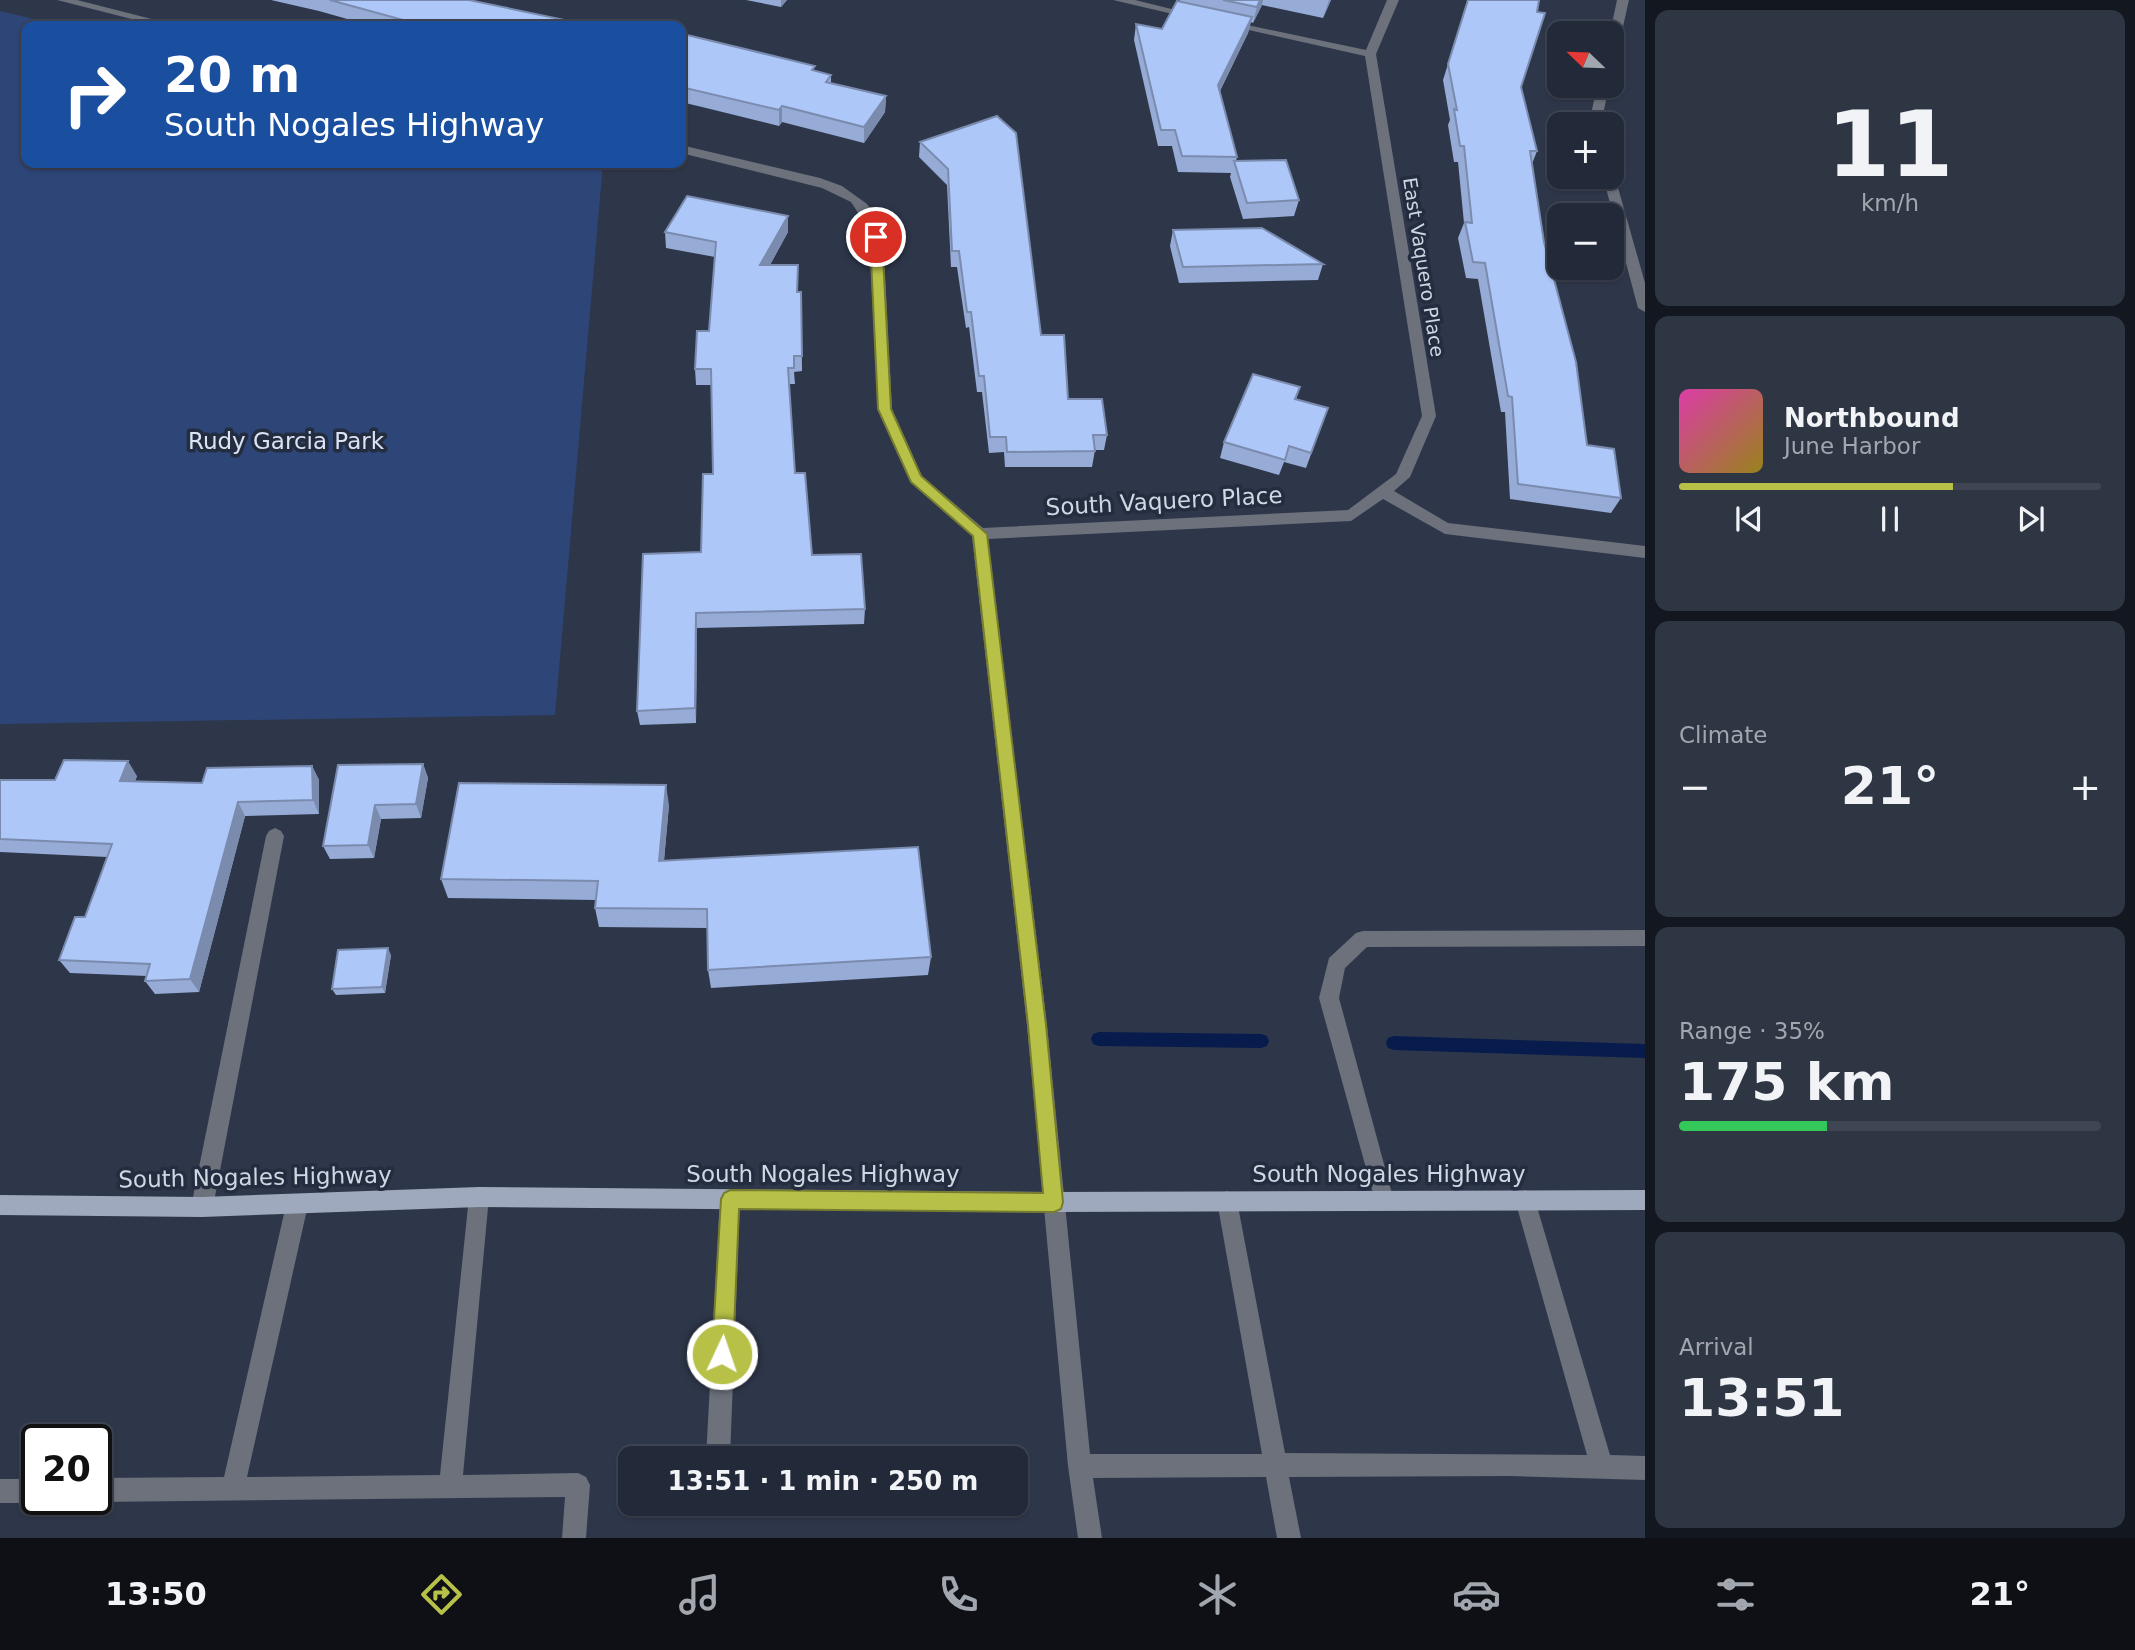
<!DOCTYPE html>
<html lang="en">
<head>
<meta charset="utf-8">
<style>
  body { margin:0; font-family:"DejaVu Sans",sans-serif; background:#2e3543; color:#f1f3f6; height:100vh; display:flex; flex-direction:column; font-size:26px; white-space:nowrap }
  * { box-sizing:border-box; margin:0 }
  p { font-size:23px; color:#a2a6ae }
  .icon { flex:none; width:38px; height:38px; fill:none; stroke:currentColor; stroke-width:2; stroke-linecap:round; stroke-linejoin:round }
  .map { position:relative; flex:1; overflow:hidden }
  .sheet { display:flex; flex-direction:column; gap:10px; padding:10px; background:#13171f; width:490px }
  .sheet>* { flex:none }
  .banner { position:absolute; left:21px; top:21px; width:665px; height:147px; border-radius:14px; box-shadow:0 2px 5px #0004,0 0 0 2px #3f4553; background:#1a4fa0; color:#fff; overflow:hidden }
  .needle { width:46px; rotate:293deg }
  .fabs { position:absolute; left:1547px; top:21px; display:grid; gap:14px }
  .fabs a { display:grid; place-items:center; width:77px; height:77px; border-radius:14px; background:#222938; box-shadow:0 2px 5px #0004,0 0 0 2px #3f4553; font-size:35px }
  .speed { position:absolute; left:21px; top:1424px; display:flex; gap:14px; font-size:35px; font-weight:700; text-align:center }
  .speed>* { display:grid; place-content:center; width:91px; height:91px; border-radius:50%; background:#222938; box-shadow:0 2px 5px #0004,0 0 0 2px #3f4553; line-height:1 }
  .speed .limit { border:4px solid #111; border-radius:10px; background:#fff; color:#111 }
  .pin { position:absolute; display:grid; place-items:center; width:60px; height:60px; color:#fff; margin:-30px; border:4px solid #fff; border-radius:50%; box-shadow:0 2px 7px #0007 }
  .me { position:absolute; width:77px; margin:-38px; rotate:3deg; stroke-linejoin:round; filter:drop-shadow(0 0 5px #0008) }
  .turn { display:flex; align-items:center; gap:24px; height:147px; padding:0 28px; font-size:32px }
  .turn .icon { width:91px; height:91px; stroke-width:2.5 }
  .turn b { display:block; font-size:49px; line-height:60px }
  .big { font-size:52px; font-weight:700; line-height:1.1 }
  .sheet .card { flex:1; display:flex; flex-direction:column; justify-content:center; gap:10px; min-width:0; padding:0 24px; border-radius:14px; background:#2e3543 }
  .sheet .dial { align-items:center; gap:0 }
  .dial b { font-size:91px; line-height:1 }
  .song { display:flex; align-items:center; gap:21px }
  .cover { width:84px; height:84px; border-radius:10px; background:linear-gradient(135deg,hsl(320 70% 55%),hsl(50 70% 35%)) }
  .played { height:7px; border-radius:4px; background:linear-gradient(90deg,#b7c148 65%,#3f4553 65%) }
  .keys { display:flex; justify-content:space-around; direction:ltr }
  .heat { display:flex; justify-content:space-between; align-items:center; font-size:38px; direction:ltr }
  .charge { height:10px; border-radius:5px; background:linear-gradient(90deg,#34c759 35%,#3f4553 0) }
  .trip { position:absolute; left:618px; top:1446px; width:410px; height:70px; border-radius:14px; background:#222938; box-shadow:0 2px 5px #0004,0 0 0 2px #3f4553; font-weight:700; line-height:70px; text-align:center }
  .tabs { display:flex; height:112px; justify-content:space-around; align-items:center; background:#0e1016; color:#a2a6ae }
  .tabs .icon { width:49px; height:49px }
  .tabs .active { color:#b7c148 }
  .tabs b { font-size:32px; color:#f1f3f6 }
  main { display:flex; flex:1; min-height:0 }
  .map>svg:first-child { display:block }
  .green { fill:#2d4577 }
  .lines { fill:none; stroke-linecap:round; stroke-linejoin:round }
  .stream { fill:#071b4c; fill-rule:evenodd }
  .minor { fill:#6c717b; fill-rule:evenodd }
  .major { fill:#9fa9bd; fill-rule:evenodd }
  .wall { fill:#96abd6 }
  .shaded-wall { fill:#7a8bae }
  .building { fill:#aec7f9; stroke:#7a8bae; stroke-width:2 }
  .route { fill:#b7c148; stroke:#777d2f; stroke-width:2 }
  .labels { text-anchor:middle; stroke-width:7; stroke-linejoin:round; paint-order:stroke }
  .far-street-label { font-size:19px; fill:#d0d6e2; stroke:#242d3f }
  .park-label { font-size:23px; fill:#dae3f4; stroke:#242d3f }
  .street-label { font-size:23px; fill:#d0d6e2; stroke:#242d3f }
</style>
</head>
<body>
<main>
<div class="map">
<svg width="1645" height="1538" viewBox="0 0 1645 1538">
  <rect width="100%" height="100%" fill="#2e374a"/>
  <!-- green -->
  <path class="green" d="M0 11 63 26H26V163H603L555 715 0 724Z"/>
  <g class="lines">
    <!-- stream -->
    <path class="stream" d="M1099 1032 1261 1034 1267 1036 1269 1041 1267 1046 1261 1048 1099 1046 1093 1044 1091 1039 1093 1034Z
      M1394 1036 1645 1044V1058L1394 1050 1388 1048 1386 1043 1388 1038Z"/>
    <!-- minor -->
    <path class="minor" d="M57 0H77L179 26H159Z
      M1113 0H1135L1200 16 1194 19Z
      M1387 0H1399L1376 54 1436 416 1410 477 1394 491 1448 523 1645 546V558L1445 534 1383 499 1351 521 988 539 1047 1025 1090 1454H1262L1217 1201 1220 1194 1227 1191 1234 1194 1237 1201 1285 1453 1587 1455 1515 1200 1518 1193 1525 1190 1532 1193 1535 1200 1610 1455 1645 1456V1480L1510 1476 1289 1477 1301 1538H1277L1266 1477 1093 1478 1102 1538H1078L1068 1466 1027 1025 972 536 911 483 878 409 869 237 866 225 851 202 822 188 681 153V145L820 178 842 186 867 204 875 215 883 237 892 409 922 476 983 528 1348 510 1396 474 1422 416 1365 56 1222 24 1228 21 1366 50Z
      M1617 0H1629L1618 49 1612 53 1610 33Z
      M1597 86H1609L1601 124H1589Z
      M1612 174 1615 177 1645 283V312L1638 308 1603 177H1612Z
      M275 828 281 831 284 836 213 1207 209 1214 202 1217 195 1214 191 1207 266 836 269 831Z
      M1645 930V946L1367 947 1345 968 1339 998 1394 1201 1391 1208 1384 1211 1377 1208 1319 998 1329 958 1356 933 1363 931Z
      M479 1187 486 1190 489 1197 463 1475 578 1473 586 1477 590 1485 586 1538H562L565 1497 96 1502 91 1500H96V1478L224 1477 286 1205 290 1198 297 1195 304 1198 308 1205 247 1477 440 1475 469 1197 472 1190Z
      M730 1189 737 1192 740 1199 730 1458H706L720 1199 723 1192Z
      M0 1479H37V1500H44L37 1503H0Z"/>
    <!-- major -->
    <path class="major" d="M479 1187 1054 1192 1645 1190V1210L1054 1212 479 1207 202 1217 0 1215V1195L202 1197Z"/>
  </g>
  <!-- wall -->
  <path class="wall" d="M271 0H469L593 26H372L319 11Z
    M746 0H787L781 7Z
    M1180 0H1331L1323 18 1262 5 1253 23 1251 22 1248 33 1220 91 1237 157 1236 161 1299 200 1294 216 1243 219 1230 177 1231 173 1178 172 1172 146H1158L1134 40 1136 24 1162 29Z
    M1468 0H1539L1521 87 1537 151 1532 164 1544 242 1587 445 1621 498 1611 513 1510 499 1505 412H1501L1478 279 1466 278 1458 238 1464 223 1458 162H1454L1448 125 1450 120 1443 80Z
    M681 36 831 75V83L886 96 885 112 864 143 782 122 779 126 702 107 681 102Z
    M997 116 1041 335 1068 399 1107 435 1104 450H1095L1092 467H1005L1004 452 989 453 982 392H977L969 327 966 328 957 267H951L947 185 919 157 920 142Z
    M788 216V232L770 265 798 292H801L802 371 794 372 795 384H789L795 473 812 555 865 609 864 624 697 628 696 723 640 725 637 711 701 552 713 474 711 385H696L695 369 709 331 715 257 666 248 665 232Z
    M1173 230 1323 264 1318 280 1179 283 1170 246Z
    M1300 387 1296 399 1328 408 1306 468 1284 462 1279 475 1220 458 1224 442Z
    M423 764 428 778 421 818 381 819 374 858 330 859 323 846Z
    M312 766 319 780V814L245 816 199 992 155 994 145 981 147 976 70 973 59 960 85 917 107 857 0 852V780H55L137 776 135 781 202 783Z
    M669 805 664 861 931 957 928 975 711 988 708 970 707 928 599 927 595 908 596 900 448 898 441 879Z
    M391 955 385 993 336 995 332 989Z"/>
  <!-- shaded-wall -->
  <path class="shaded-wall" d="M781 0H787L781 7Z
    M1260 0H1263L1262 5 1253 23 1257 7Z
    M1329 0H1331L1323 18Z
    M1252 17 1248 33 1215 101 1218 85Z
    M886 96 885 112 864 143V127Z
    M782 106V122L779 126V110Z
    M788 216V232L761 281 760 265Z
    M696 613 697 628 696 723 695 708Z
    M128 761 137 776 130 795 120 781Z
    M423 764 428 778 421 818 416 804Z
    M312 766 319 780V814L313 800Z
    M666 785 669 805 662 881 659 861Z
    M238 802 245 816 199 992 190 979Z
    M375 805 381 819 374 858 368 845Z
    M388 948 391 955 385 993 382 987Z"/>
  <!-- building -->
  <path class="building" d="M330 0H469L593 26H425Z
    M1223 0H1260L1257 7Z
    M1468 0H1539L1537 12 1545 13 1521 87 1537 151H1530L1544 242 1576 362 1587 445 1614 449 1621 498 1518 484 1512 397 1508 396 1485 263 1473 262 1465 222 1472 223 1464 146H1460L1454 109 1457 110 1448 64Z
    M1177 1 1252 17 1218 85 1237 157 1182 156 1175 130H1161L1136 24 1162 29Z
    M683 34 815 66 812 70 831 75 826 82 886 96 864 127 782 106 779 110 681 87V36Z
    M997 116 1016 133 1041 335H1064L1068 399H1102L1107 435H1093L1095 451 1007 452 1006 437H990L984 376H979L971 312H967L959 251H952L948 169 920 142Z
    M1286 160 1299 200 1247 203 1234 161Z
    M687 196 788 216 760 265H798L797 292H801L802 356H794V368H788L795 473H805L812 555 861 554 865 609 696 613 695 708 637 711 643 554 701 552 703 474H713L711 369H695L697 331H709L716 242 665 232Z
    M1262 228 1323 264 1183 267 1173 230Z
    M1253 374 1300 387 1295 399 1328 408 1311 453 1289 446 1285 460 1224 442Z
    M64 760 128 761 120 781 202 783 207 768 312 766 313 800 238 802 190 979 145 981 150 964 59 960 75 917H85L112 844 0 839V780H55Z
    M423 764 416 804 375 805 368 845 323 846 338 765Z
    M459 783 666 785 659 861 918 847 931 957 708 970 707 909 595 908 598 881 441 879Z
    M388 948 382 987 332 989 338 950Z"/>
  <!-- route -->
  <path class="route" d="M876 234 882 237 891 409 921 476 987 534 1046 1025 1063 1202 1061 1209 1054 1212 739 1209 733 1354 730 1361 722 1364 715 1361 712 1354 721 1199 724 1193 730 1190 1043 1193 1028 1025 973 536 911 482 878 409 870 237Z"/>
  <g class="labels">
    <!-- far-street labels -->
    <g class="far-street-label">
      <text transform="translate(1424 267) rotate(81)" y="7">East Vaquero Place</text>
    </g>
    <!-- park labels -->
    <g class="park-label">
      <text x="286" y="449">Rudy Garcia Park</text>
    </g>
    <!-- street labels -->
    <g class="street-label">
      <text transform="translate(1164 501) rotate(-3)" y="8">South Vaquero Place</text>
      <text x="823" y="1182">South Nogales Highway</text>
      <text x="1389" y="1182">South Nogales Highway</text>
      <text transform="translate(255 1177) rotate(-1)" y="8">South Nogales Highway</text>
    </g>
  </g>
</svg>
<div class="fabs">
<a><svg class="needle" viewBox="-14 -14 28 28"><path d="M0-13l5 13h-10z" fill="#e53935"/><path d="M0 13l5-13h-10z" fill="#a2a6ae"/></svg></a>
<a>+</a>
<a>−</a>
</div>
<div class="speed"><div class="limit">20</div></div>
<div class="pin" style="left:876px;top:237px;background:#d93025"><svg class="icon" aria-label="arrive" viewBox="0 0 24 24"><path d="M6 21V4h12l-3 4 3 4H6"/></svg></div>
<svg class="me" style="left:722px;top:1354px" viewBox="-20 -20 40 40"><circle r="17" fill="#b7c148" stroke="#fff" stroke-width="3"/><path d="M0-11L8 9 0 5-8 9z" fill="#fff"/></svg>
<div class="trip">13:51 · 1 min · 250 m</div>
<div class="banner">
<div class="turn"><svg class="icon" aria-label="right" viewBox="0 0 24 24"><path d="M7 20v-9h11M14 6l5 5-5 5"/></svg><div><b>20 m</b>South Nogales Highway</div></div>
</div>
</div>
<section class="sheet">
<div class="card dial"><b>11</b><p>km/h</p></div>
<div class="card">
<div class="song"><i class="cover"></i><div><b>Northbound</b><p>June Harbor</p></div></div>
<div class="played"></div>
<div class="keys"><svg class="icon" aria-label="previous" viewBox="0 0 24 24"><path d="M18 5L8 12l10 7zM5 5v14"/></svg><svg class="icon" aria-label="pause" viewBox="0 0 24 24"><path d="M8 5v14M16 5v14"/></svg><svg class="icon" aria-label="next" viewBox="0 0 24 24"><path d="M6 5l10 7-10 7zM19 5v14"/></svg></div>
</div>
<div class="card"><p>Climate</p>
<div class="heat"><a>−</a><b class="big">21°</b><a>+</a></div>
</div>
<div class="card"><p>Range · 35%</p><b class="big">175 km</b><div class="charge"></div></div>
<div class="card"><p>Arrival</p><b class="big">13:51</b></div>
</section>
</main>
<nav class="tabs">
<b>13:50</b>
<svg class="icon active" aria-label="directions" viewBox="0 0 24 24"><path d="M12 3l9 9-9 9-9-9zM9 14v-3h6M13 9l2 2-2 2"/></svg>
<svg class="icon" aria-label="music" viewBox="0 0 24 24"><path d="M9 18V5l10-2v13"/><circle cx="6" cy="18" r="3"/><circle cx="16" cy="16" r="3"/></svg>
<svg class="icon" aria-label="phone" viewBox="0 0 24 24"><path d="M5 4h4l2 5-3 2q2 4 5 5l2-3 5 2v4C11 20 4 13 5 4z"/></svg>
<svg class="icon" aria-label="climate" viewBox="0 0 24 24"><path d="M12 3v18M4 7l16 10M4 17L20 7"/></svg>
<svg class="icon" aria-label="car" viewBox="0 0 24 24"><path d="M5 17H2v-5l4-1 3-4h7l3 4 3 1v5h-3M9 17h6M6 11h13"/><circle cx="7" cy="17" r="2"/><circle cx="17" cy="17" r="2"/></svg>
<svg class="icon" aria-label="filters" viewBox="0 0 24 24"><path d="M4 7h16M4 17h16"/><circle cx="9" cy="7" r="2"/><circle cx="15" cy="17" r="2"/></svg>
<b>21°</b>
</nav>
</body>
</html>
